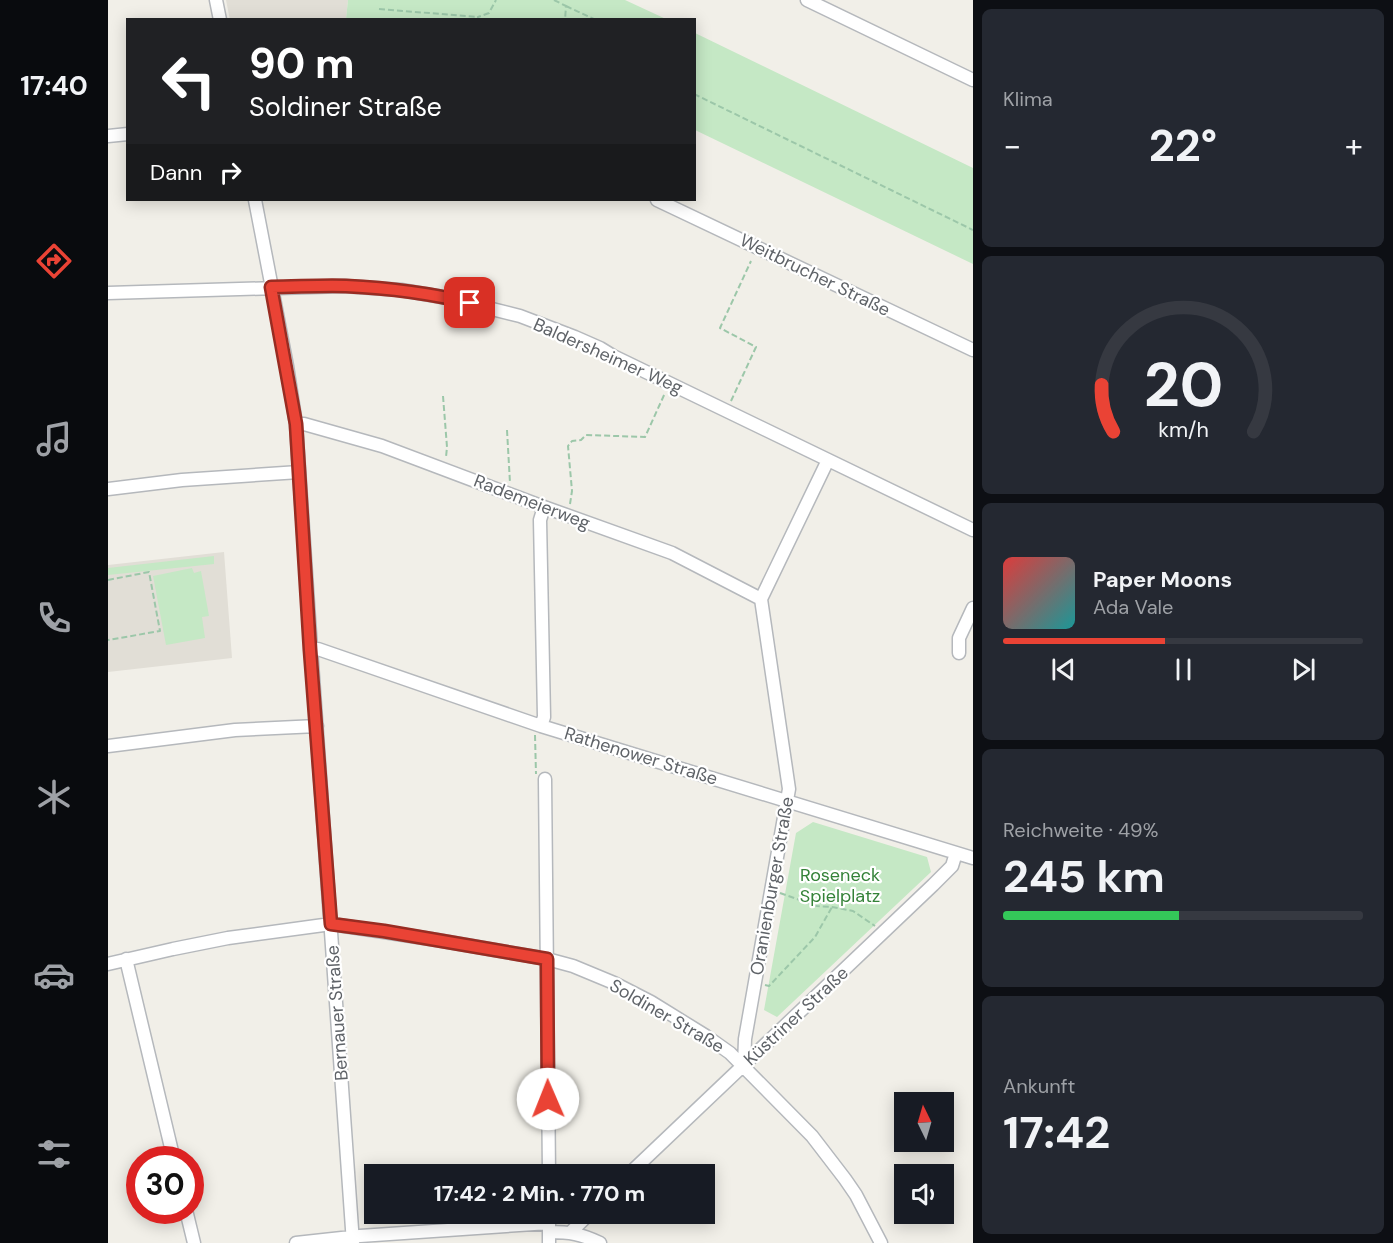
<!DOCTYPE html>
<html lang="de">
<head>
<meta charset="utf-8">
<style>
  body { margin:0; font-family:"DM Sans",sans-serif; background:#242831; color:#f1f3f6; height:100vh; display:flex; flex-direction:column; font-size:22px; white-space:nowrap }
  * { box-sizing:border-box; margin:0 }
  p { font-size:20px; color:#9ea1a6 }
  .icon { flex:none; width:33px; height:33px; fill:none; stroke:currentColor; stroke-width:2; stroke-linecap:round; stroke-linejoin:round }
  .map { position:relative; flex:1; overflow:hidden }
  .panel { display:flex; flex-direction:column; gap:9px; padding:9px; background:#0d0f14; width:420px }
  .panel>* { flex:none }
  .guide { position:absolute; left:18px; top:18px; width:570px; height:183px; border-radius:0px; box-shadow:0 3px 15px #0003; background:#202124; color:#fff; overflow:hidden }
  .needle { width:39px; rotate:355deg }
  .fabs { position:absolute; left:786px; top:1092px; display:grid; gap:12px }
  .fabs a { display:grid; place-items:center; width:60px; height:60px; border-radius:0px; background:#171b24; box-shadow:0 3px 15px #0003; font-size:30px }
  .speed { position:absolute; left:18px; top:1146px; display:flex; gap:12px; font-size:30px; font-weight:700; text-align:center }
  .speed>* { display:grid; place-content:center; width:78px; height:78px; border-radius:50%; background:#171b24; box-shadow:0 3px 15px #0003; line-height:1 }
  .speed .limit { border:9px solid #d22; background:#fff; color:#111 }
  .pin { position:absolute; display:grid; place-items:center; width:51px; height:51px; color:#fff; margin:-26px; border-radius:12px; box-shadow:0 3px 9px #0006 }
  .me { position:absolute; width:66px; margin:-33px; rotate:359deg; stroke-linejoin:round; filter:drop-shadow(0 0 4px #0008) }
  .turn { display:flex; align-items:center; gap:21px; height:126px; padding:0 24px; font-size:27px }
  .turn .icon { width:78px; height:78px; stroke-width:2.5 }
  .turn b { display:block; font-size:42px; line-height:51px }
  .then { display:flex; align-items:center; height:57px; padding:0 24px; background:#0003; gap:12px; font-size:22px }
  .big { font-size:45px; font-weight:700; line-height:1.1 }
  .panel .card { flex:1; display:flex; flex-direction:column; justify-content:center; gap:9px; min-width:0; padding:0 21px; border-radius:9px; background:#242831 }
  .panel .dial { align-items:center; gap:0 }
  .dial svg { height:156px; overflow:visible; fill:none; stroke:#363941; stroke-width:7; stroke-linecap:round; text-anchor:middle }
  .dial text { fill:#f1f3f6; stroke:none }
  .song { display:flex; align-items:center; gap:18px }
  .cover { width:72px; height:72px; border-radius:9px; background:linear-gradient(135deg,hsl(0 70% 55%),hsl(180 70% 35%)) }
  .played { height:6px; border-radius:3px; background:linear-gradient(90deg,#ea4335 45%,#363941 45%) }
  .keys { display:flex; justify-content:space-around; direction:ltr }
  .heat { display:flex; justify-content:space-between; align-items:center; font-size:33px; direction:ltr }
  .charge { height:9px; border-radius:4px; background:linear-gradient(90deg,#34c759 49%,#363941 0) }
  .trip { position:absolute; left:256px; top:1164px; width:351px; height:60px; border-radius:0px; background:#171b24; box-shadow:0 3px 15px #0003; font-weight:700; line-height:60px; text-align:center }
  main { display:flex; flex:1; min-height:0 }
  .dock { display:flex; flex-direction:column; width:108px; justify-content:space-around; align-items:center; background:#090b0e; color:#9ea1a6 }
  .dock .icon { width:42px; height:42px }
  .dock .selected { color:#ea4335 }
  .dock b { font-size:27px; color:#f1f3f6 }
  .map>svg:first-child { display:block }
  .education { fill:#e1ded6 }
  .green { fill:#c5e8c5 }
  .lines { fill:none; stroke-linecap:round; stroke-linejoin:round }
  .minor-casing { stroke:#b5b8bc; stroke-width:15 }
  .path { stroke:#9cc7a9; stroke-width:2; stroke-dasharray:6 3; stroke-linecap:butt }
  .minor { stroke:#fff; stroke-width:12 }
  .route-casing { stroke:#982c22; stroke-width:15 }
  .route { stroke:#ea4335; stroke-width:10 }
  .labels { text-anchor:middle; stroke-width:4.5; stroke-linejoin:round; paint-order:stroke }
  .street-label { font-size:18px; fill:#5f6368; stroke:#fff }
  .park-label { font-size:18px; fill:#348238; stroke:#fff }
</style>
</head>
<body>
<main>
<nav class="dock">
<b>17:40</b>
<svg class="icon selected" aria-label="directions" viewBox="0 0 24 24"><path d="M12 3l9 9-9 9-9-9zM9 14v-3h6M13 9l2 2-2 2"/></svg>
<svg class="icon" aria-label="music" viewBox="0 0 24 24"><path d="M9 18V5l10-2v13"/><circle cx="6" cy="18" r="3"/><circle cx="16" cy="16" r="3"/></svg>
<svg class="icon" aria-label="phone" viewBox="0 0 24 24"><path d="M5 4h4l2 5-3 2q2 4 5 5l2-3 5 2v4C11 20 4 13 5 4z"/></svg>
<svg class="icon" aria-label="climate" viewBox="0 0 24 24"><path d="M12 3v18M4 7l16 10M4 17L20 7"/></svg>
<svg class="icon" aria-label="car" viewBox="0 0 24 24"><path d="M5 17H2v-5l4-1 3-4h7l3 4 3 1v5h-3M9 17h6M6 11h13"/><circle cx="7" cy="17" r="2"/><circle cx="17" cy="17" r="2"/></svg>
<svg class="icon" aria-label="filters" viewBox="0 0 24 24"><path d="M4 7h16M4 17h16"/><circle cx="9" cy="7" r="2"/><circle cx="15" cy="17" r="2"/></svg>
</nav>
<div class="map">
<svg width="865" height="1243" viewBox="0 0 865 1243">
  <rect width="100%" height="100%" fill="#f1efe8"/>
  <!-- education -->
  <path class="education" d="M118 0H240L238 19 122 20Z
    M116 552 124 658 0 672V565Z"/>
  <!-- green -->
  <path class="green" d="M240 0H517L558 19H238Z
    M587 33 865 168V264L587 130Z
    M106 556V564L0 575V568Z
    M84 568 86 573 93 571 101 616 94 617 97 638 58 645 45 576Z
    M705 822 819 857 823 872 669 1017 656 1010 688 833Z"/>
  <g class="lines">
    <!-- minor casing -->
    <g class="minor-casing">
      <path id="minor" d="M108 0 112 20
        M699 0 865 80
        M0 136 20 134
        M147 200 179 366 188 424 203 649 245 1243
        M549 200 865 350
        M0 293 236 286 293 290 340 298 412 316 467 337 492 348 505 356 865 530
        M188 424H196L274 446 436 507 564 553 653 599
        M0 489 74 480 191 472
        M653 599 720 460
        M203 649H210L433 726 865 858
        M851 653V638L865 608
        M433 726 436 717 432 520 436 507
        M0 746 127 730 209 726
        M437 779 441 1174
        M18 959 66 1160
        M0 964 65 949 120 938 223 924 329 940 439 959 465 966 506 983 543 1002 598 1036 622 1053 704 1136 737 1179 748 1195 773 1243
        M636 1066 637 1039 681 789 653 599
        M521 1174 825 885 844 866 848 853
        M78 1210 86 1243
        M441 1214V1243
        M441 1232C462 1232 473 1234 492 1243
        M463 1232 481 1214
        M188 1243 252 1236 441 1223"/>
    </g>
    <!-- path -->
    <path class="path" d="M446 0 458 6 457 20
      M458 6 488 20
      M271 9 370 17
      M370 20V17L381 13 388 0
      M586 94 865 230
      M335 396 339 447 338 457
      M623 401 648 347 612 328 643 261
      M399 430 402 483
      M462 504 464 491 460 446 464 441 473 440 478 435 537 437 557 393
      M0 580 41 572 52 631 0 640
      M427 735 428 774
      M672 893 709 906 724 907 745 911 767 926
      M657 985 661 986 707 937 724 907"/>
    <!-- minor -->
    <use href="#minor" class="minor"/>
  </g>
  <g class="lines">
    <!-- route casing -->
    <g class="route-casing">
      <path id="route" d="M362 303C321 293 280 288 238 286 213 285 188 287 163 287L188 424 202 650 223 924 276 931 439 959 440 1099"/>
    </g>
    <!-- route -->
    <use href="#route" class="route"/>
  </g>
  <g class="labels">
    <!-- street labels -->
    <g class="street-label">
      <text transform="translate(707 275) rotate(26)" y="6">Weitbrucher Straße</text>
      <text transform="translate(500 356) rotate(24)" y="6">Baldersheimer Weg</text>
      <text transform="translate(424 502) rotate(21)" y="6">Rademeierweg</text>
      <text transform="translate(533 756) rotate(17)" y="6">Rathenower Straße</text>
      <text transform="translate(664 886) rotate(-80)" y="6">Oranienburger Straße</text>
      <text transform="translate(229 1013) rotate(-94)" y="6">Bernauer Straße</text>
      <text transform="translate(559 1016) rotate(30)" y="6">Soldiner Straße</text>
      <text transform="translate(688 1016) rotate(-43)" y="6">Küstriner Straße</text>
    </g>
    <!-- park labels -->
    <g class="park-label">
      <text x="732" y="881">Roseneck<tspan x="732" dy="21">Spielplatz</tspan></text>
    </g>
  </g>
</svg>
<div class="fabs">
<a><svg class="needle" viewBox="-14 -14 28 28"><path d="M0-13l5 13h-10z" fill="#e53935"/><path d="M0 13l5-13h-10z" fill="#9ea1a6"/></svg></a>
<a><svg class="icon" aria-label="sound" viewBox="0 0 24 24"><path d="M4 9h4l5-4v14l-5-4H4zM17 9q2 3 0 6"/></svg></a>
</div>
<div class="speed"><div class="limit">30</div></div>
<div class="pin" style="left:362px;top:303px;background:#d93025"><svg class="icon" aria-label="arrive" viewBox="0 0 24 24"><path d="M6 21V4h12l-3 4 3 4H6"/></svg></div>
<svg class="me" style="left:440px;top:1099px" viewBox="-20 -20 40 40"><circle r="19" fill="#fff"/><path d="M0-13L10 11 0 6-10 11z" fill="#ea4335"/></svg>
<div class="trip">17:42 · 2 Min. · 770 m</div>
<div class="guide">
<div class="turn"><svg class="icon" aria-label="left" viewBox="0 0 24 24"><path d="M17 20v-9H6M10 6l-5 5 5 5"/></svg><div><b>90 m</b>Soldiner Straße</div></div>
<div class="then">Dann<svg class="icon" aria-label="right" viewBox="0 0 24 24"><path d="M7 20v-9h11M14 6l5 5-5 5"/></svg></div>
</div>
</div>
<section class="panel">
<div class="card"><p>Klima</p>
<div class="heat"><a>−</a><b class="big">22°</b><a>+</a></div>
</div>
<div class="card dial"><svg viewBox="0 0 100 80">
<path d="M14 69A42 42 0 1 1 86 69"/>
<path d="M14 69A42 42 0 0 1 8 45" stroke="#ea4335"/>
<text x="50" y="56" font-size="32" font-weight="700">20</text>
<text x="50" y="72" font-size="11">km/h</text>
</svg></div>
<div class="card">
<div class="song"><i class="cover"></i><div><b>Paper Moons</b><p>Ada Vale</p></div></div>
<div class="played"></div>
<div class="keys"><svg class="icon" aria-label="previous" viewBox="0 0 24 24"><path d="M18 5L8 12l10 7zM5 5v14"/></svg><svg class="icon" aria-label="pause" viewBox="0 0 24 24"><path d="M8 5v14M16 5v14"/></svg><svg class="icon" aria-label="next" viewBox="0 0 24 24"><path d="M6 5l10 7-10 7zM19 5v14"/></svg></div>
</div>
<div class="card"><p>Reichweite · 49%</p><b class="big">245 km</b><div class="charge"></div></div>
<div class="card"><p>Ankunft</p><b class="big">17:42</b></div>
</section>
</main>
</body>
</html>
